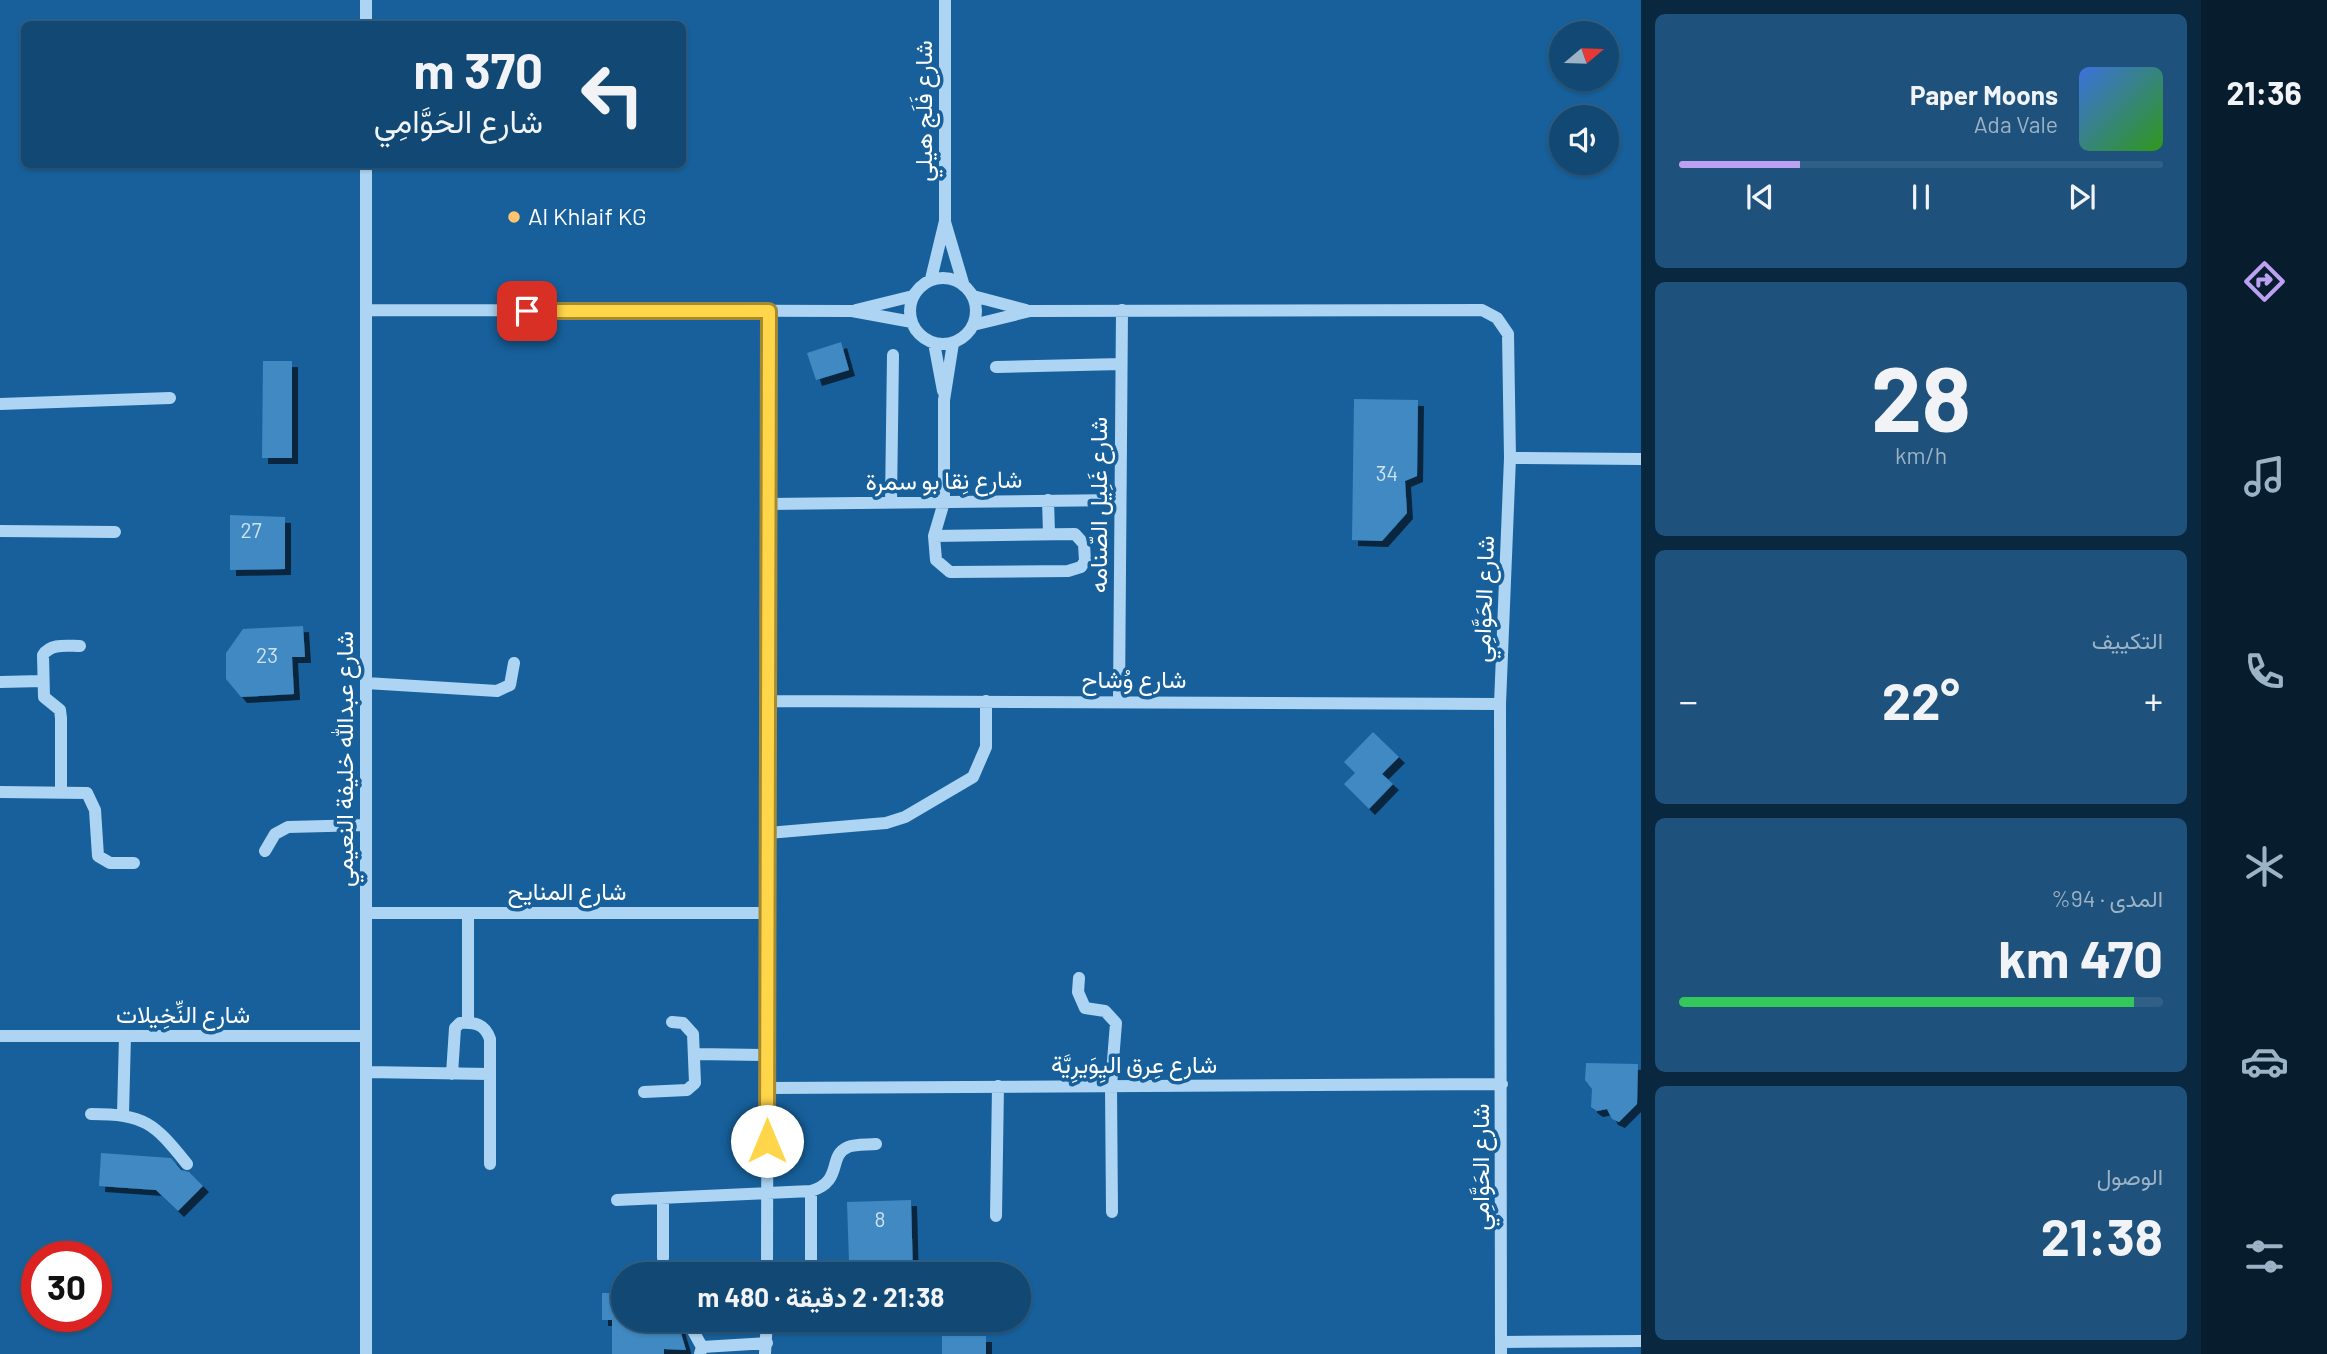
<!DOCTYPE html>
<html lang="ar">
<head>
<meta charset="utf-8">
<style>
  body { margin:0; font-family:Barlow,Vazirmatn,sans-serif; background:#1e527c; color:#f1f3f6; direction:rtl; height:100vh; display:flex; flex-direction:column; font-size:26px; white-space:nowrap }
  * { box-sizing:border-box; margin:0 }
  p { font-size:23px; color:#9cb2c5 }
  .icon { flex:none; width:38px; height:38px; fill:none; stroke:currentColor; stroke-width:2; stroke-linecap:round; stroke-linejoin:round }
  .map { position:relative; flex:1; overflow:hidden; direction:ltr }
  .details { display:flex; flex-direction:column; gap:14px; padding:14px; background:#092840; width:560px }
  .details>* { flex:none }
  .top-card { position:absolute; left:21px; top:21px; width:665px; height:147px; border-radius:10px; box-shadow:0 2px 5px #0004,0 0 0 2px #306086; direction:rtl; background:#114874; color:#f1f3f6; overflow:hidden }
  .needle { width:46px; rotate:71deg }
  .controls { position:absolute; left:1549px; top:21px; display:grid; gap:14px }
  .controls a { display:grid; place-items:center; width:70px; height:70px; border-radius:50%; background:#114874; box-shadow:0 2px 5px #0004,0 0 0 2px #306086; font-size:35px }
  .speed { position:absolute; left:21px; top:1241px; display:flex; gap:14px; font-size:35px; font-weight:700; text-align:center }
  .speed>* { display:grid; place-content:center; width:91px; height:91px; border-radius:50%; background:#114874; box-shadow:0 2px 5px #0004,0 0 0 2px #306086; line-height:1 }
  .speed .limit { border:10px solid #d22; background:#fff; color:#111 }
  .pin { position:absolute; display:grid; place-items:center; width:60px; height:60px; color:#fff; margin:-30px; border-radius:14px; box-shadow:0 4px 10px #0006 }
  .me { position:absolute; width:77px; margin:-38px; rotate:0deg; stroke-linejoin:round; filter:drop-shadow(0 0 5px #0008) }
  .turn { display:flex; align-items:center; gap:24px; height:147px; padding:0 28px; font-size:32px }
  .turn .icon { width:91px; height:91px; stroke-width:2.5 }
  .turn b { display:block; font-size:49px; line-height:60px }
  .big { font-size:52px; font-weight:700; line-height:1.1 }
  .details .widget { flex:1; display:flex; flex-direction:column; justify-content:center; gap:10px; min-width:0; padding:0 24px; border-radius:10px; background:#1e527c }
  .details .dial { align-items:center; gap:0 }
  .dial b { font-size:91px; line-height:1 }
  .song { display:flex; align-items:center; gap:21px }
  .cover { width:84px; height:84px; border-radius:10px; background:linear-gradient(135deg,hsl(220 70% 55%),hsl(110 70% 35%)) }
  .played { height:7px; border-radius:4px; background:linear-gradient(90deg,#bca0f2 25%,#306086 25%) }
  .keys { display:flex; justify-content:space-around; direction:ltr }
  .heat { display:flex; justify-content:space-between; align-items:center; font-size:38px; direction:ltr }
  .charge { height:10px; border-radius:5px; background:linear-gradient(90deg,#34c759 94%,#306086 0) }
  .trip { position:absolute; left:611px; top:1262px; width:420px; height:70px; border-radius:35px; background:#114874; box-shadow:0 2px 5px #0004,0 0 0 2px #306086; font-weight:700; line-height:70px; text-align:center; direction:rtl }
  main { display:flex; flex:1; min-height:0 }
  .dock { display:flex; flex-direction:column; width:126px; justify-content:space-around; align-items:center; background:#071d2e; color:#9cb2c5 }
  .dock .icon { width:49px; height:49px }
  .dock .active { color:#bca0f2 }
  .dock b { font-size:32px; color:#f1f3f6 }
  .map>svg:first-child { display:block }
  .building { fill:#4089c2; filter:url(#shadow) }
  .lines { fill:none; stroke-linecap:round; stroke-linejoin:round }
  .minor { stroke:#add4f2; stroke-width:12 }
  .route-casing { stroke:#a68a30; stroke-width:18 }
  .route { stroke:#ffd54a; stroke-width:12 }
  .poi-dot { fill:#ffc56e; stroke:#17609b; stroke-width:2.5 }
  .labels { text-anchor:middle; stroke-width:7; stroke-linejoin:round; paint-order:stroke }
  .number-label { font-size:21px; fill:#cfe2f0 }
  .street-label { font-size:24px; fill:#fff; stroke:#17609b }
  .poi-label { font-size:24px; fill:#fff; stroke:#17609b; text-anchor:start }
</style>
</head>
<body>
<main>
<nav class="dock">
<b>21:36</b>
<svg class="icon active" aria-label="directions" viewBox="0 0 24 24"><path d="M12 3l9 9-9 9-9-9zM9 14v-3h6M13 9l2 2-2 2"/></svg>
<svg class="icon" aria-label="music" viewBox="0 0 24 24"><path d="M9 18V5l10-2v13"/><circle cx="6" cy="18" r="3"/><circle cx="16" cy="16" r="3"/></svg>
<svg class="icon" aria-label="phone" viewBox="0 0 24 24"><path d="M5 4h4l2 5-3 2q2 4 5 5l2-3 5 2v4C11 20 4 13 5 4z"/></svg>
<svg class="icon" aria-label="climate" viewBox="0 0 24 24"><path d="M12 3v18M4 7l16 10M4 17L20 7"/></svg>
<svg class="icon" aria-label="car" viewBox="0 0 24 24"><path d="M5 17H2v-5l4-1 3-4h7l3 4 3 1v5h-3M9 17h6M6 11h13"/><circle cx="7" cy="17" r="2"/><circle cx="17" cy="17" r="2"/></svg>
<svg class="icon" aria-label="filters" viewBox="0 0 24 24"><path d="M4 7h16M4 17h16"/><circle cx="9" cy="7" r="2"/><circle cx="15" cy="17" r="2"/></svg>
</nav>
<section class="details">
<div class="widget">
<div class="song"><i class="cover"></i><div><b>Paper Moons</b><p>Ada Vale</p></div></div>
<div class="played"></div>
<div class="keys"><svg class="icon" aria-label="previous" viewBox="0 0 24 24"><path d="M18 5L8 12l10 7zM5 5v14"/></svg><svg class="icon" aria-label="pause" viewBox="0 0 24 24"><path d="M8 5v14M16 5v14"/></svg><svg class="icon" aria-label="next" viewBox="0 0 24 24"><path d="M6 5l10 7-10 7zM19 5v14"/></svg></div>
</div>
<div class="widget dial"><b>28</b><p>km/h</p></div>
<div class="widget"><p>التكييف</p>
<div class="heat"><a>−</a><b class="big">22°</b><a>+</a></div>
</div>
<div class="widget"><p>المدى · 94%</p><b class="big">470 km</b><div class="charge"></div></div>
<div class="widget"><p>الوصول</p><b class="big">21:38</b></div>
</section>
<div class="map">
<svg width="1641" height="1354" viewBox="0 0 1641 1354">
  <defs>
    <filter id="shadow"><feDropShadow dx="6" dy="6" stdDeviation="0" flood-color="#0009"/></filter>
  </defs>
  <rect width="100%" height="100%" fill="#17609b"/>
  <!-- building -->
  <path class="building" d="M841 342 849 370 816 380 807 353Z
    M263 361H292V458H262Z
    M1354 399 1418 400 1417 476 1405 481 1407 513 1382 541 1352 540Z
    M230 515 285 517V569L230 570Z
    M303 626 305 657H292L294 694 241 697 226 679V653L243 629Z
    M1373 732 1399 757 1382 774 1393 784 1369 809 1344 784 1355 773 1344 762Z
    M1586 1063 1638 1064 1637 1104 1619 1122 1612 1119 1607 1109 1597 1111 1591 1107 1592 1089 1585 1080Z
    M101 1153 171 1158 181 1170 189 1172 203 1186 178 1211 156 1190 99 1186Z
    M911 1200 913 1274H897V1260L849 1262 847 1202Z
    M602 1293H623V1320H677L686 1350 664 1349V1354H612V1320H602Z
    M942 1336H986V1354H942Z"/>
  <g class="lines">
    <!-- minor -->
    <path class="minor" d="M366 24V0
      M366 164V1354
      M945 222 963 283
      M910 311a33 33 0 1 1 66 0a33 33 0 1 1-66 0Z
      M931 279 945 221V0
      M973 296 1026 310
      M366 310 852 311 912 322
      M856 310 913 296
      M973 325 1030 311 1482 310 1497 318 1508 334 1510 458 1500 704 1501 1354
      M934 343 943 391
      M996 367 1121 364
      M0 404 170 398
      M1510 458 1641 459
      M1048 500 1049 533
      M891 502 893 355
      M768 504 1120 500
      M0 531 115 532
      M934 536 1075 534 1084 544 1085 561 1081 567 1068 571 950 572 936 560 934 536 944 502V400L953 343
      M0 682 42 681
      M366 683 497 691 510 685 514 663
      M1119 700 1122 310
      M768 701 1500 704
      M61 791V718L60 710 44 697 43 655C51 643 67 646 80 646
      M0 792 87 793 95 810 98 856 110 863H134
      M768 833 886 823 905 817 973 777 986 747V701
      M265 851 275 834 288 827 366 825
      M366 913H767
      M1079 978 1078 992 1085 1008 1105 1011 1116 1023 1111 1086 1112 1212
      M468 1023V913
      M0 1036H366
      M695 1054 767 1055
      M366 1072 489 1074
      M452 1074 455 1028 460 1023C475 1022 485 1024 490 1039V1164
      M767 1088 1502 1084
      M644 1092 687 1090 695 1083 693 1034 683 1023 672 1022
      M91 1114C145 1114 154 1123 187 1164
      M123 1114 125 1036
      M617 1200 811 1191C844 1181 827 1156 848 1147 856 1144 867 1145 876 1144
      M996 1216 998 1086
      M663 1258V1198
      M767 1274 769 311
      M811 1274V1191
      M687 1320 702 1347 700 1354
      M1501 1342 1641 1341
      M702 1347 767 1343
      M765 1354 767 1320"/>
  </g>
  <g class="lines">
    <!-- route casing -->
    <g class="route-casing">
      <path id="route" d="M527 311H769L767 1141"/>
    </g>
    <!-- route -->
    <use href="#route" class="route"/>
  </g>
  <!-- markers -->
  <circle class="poi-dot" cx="514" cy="217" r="7"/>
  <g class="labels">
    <!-- number labels -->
    <g class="number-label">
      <text x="1387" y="481">34</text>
      <text x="251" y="538">27</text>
      <text x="267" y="663">23</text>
      <text x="880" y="1227">8</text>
    </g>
    <!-- street labels -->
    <g class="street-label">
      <text transform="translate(924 111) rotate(-90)" y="8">شارع فَلَج هيلي</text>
      <text transform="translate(944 481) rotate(-1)" y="8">شارع نِقا بو سمرة</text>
      <text transform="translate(1099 505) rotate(-90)" y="8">شارع غَلِيل الصّنامه</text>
      <text transform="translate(1484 599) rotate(-88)" y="8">شارع الحَوَّامِي</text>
      <text x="1134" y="688">شارع وُشاح</text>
      <text transform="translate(345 759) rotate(-90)" y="8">شارع عبدالله خليفة النعيمي</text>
      <text x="567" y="900">شارع المنايح</text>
      <text x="183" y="1023">شارع النِّخِيلات</text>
      <text x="1134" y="1073">شارع عِرق اليِوَيرِيَّة</text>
      <text transform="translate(1481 1167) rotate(-90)" y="8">شارع الحَوَّامِي</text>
    </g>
    <!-- poi labels -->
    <g class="poi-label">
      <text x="528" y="225">Al Khlaif KG</text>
    </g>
  </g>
</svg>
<div class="controls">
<a><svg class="needle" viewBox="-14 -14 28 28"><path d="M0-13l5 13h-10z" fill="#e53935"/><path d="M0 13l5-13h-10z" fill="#9cb2c5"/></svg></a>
<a><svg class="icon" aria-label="sound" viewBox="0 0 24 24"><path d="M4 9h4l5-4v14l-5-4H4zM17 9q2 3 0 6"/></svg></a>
</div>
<div class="speed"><div class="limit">30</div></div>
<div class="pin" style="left:527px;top:311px;background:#d93025"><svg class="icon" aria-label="arrive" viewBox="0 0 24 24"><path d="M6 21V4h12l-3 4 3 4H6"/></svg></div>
<svg class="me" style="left:767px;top:1141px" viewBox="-20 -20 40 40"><circle r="19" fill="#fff"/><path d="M0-13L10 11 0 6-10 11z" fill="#ffd54a"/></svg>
<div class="trip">21:38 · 2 دقيقة · 480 m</div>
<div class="top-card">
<div class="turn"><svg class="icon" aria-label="left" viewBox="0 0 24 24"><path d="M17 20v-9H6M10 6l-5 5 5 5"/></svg><div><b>370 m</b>شارع الحَوَّامِي</div></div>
</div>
</div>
</main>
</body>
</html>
